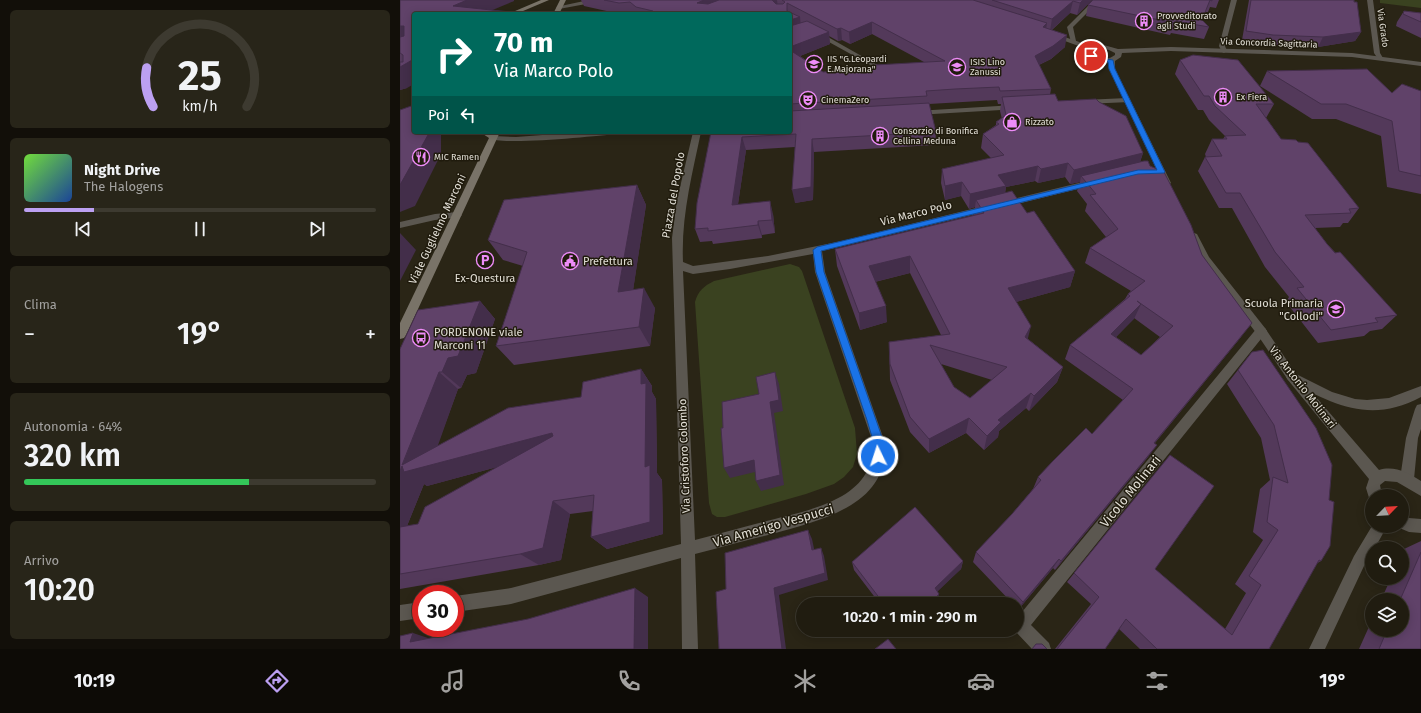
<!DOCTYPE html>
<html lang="it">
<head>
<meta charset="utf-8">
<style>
  body { margin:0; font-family:"Fira Sans",sans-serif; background:#282519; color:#f1f3f6; height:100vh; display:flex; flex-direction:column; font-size:15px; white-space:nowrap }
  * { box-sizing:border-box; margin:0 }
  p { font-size:13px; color:#a2a19f }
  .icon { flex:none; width:22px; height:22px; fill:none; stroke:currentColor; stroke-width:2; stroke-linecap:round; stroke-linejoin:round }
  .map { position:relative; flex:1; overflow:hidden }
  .panel { display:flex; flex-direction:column; gap:10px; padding:10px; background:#120f09; width:400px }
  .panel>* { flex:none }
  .hud { position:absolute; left:12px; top:12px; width:380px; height:122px; border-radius:4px; box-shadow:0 2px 10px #0003,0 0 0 1px #3d3a30; background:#00695c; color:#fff; overflow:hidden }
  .needle { width:26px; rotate:65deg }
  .buttons { position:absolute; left:965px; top:489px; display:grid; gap:8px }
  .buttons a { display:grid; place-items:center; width:44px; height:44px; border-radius:50%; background:#201c10; box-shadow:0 2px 10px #0003,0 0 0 1px #3d3a30; font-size:20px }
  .speed { position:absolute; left:12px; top:585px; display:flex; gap:8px; font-size:20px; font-weight:700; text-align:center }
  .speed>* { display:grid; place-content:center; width:52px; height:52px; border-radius:50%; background:#201c10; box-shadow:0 2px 10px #0003,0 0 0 1px #3d3a30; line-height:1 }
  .speed .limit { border:6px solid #d22; background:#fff; color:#111 }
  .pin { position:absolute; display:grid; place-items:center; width:34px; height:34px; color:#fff; margin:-17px; border:2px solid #fff; border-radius:50%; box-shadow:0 1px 4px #0007 }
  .me { position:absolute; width:44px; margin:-22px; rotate:356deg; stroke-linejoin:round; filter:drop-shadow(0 0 3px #0008) }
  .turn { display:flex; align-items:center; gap:14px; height:84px; padding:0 16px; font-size:18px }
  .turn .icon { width:52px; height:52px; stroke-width:2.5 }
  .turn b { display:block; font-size:28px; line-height:34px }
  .then { display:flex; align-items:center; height:38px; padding:0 16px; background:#0003; gap:8px; font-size:15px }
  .big { font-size:30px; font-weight:600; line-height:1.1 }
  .panel .tile { flex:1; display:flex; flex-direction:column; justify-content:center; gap:6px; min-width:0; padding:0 14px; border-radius:6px; background:#282519 }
  .panel .dial { align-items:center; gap:0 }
  .dial svg { height:104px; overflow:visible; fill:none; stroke:#3d3a30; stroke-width:7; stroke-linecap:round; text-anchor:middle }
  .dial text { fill:#f1f3f6; stroke:none }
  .song { display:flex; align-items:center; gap:12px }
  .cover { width:48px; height:48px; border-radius:6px; background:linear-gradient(135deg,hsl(100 70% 55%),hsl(220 70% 35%)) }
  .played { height:4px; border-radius:2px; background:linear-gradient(90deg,#bca0f2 20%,#3d3a30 20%) }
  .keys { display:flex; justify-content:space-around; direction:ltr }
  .heat { display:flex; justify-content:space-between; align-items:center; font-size:22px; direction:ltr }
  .charge { height:6px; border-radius:3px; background:linear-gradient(90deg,#34c759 64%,#3d3a30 0) }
  .trip { position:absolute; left:396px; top:597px; width:228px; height:40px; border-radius:20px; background:#201c10; box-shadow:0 2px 10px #0003,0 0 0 1px #3d3a30; font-weight:600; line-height:40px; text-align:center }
  .dock { display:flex; height:64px; justify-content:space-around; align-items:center; background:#0d0b06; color:#a2a19f }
  .dock .icon { width:28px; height:28px }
  .dock .active { color:#bca0f2 }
  .dock b { font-size:18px; color:#f1f3f6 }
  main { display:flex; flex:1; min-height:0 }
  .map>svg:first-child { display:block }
  .green { fill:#3a4220 }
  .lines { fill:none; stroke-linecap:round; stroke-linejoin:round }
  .service { fill:#5b5750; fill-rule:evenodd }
  .minor { fill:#5b5750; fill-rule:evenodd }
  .tertiary { fill:#5b5750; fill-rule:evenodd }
  .secondary { fill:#797368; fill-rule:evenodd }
  .wall { fill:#53395a; fill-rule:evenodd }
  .shaded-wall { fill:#432e4a }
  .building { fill:#604269; stroke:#432e4a; fill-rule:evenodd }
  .route { fill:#1a73e8; stroke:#114b97 }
  .labels { text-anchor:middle; stroke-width:3; stroke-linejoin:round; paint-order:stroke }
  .far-poi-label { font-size:9px; fill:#e1ded5; stroke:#201b0d; text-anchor:start }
  .far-street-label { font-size:9px; fill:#e1ded5; stroke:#201b0d }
  .street-label { font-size:11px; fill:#e1ded5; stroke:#201b0d }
  .poi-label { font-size:11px; fill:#e1ded5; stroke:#201b0d; text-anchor:start }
  .near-street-label { font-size:13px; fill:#e1ded5; stroke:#201b0d }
</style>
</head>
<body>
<main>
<section class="panel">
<div class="tile dial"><svg viewBox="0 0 100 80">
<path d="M14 69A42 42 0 1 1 86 69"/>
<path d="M14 69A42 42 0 0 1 9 39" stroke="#bca0f2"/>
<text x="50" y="56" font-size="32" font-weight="700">25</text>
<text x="50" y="72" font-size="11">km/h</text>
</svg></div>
<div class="tile">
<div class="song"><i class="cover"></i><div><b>Night Drive</b><p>The Halogens</p></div></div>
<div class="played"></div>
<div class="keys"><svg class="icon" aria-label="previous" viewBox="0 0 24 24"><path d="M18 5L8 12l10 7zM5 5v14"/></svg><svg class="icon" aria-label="pause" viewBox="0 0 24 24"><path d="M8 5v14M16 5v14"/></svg><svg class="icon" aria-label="next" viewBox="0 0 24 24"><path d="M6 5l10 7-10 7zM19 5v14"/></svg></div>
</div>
<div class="tile"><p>Clima</p>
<div class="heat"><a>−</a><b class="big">19°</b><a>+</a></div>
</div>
<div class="tile"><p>Autonomia · 64%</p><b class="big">320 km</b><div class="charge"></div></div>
<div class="tile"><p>Arrivo</p><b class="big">10:20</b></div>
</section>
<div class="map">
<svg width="1021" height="649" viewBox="0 0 1021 649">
  <rect width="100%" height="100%" fill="#2a2516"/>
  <!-- green -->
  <path class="green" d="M980 0H1021V8L980 3Z
    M390 264 399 267 402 271 455 428 457 454 453 467 444 477 434 484 406 494 325 517H317L312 514 309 503 295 302C298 291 304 286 314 281Z"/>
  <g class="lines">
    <!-- service -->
    <path class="service" d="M184 1 187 3 186 4 159 9 156 7Z
      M408 28H412L481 67 476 68 409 31 390 38V34Z"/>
    <!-- minor -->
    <path class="minor" d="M694 0H700L673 27 676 41 671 42 667 27Z
      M831 0H837L825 46 827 51 824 53 822 52 819 46Z
      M967 0H973L980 53 983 58 980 60 978 59 974 53Z
      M727 98H730V102L684 104 680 102 684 100Z
      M615 105 619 107 618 109 516 115 512 113 516 111Z
      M182 132H220L216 134C198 136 99 146 90 138L94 136 116 137Z
      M293 132H301C292 175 281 217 283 262L293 266 368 256 442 241 588 205 593 208 588 211 422 251 425 272 483 437C495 504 421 520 372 534 347 540 321 547 295 554L298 649H282L281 558 111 604 55 612V596L111 588 281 544 272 238 277 200ZM413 254 415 272 471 437C472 449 473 462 466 473 448 505 396 513 363 522 340 528 318 534 295 540L283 271 293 274 330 269Z
      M691 180 694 181 695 183 694 185 605 207 600 204 605 201Z
      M57 212 62 215 60 217 35 220 0 228V222L35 214Z
      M861 327 865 328 867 331 865 334 631 625 649 643 651 649H632L615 631 617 630V618L857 328Z
      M892 372 932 392 955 399 967 400 989 398 1021 386V397C971 424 933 405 888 380L886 377 888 374Z
      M1021 404V429L1018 438 1014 479 1012 484 1007 485 1002 484 1000 479 1006 438 1015 409 1017 405Z
      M972 526H987L975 548H972V553L964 566 925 649H909L954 556Z
      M21 602V618L0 621V605Z"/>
    <!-- tertiary -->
    <path class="tertiary" d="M653 33 691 46 700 44 718 49 771 47 952 53 1021 62V66L952 57 771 51 722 53 721 57 715 61V69L771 183 767 186 763 183 709 69 708 63 692 59 686 52 687 49 651 36V34ZM700 48 709 50 715 53V55C707 61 699 59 692 52L694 49Z
      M794 233 797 234 809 257 865 328 896 374 979 470C994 465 1009 473 1021 481V496L997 482 985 481 980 485 982 496H972V501H970L966 488 969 479 888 380 857 334 801 261 789 236Z
      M1002 515 1009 518 1021 519V533L1009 532 997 527 1002 526Z"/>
    <!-- secondary -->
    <path class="secondary" d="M141 0H149L116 14H108Z
      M160 0H166L159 14H153Z
      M80 132H100L6 335 4 338 0 339V323L89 138Z"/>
  </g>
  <!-- wall -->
  <path class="wall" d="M0 0H114V1L14 14 7 88 0 90Z
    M181 0H692L677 15 670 13 652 30 665 47 651 59 639 65 651 89 650 95 658 101 743 153 740 162 750 166 802 255 841 337 755 443 748 457 655 570 653 568 618 610 617 608V604H613L573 562 576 552 612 514 633 489 638 477 692 434 723 400 665 359 670 345 725 299 728 294 731 291 685 263 690 248 706 237 685 211 687 204 677 191 680 182 670 184 665 177 638 183 635 181 606 187 605 193 627 213 675 271 670 287 616 302 628 339 663 367 657 382 629 411 626 408 599 431 598 437 584 450 566 433 529 453 510 432 490 380 489 342 541 335 510 273 475 282 487 322 460 330 437 266 435 249 574 215 575 207 569 209 561 196 545 200 541 183 542 169 591 158 581 148 583 134 596 125V122L602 119 600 111 601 104H598L597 100 529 104 536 132 535 145 414 152 413 200 395 203V147L346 150 338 204 373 214 375 233 362 235V238L313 244 312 241 300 242 295 229 311 132H390V14H220L184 6ZM472 34 524 62 475 69 423 72 400 56 430 44 429 36 438 41 442 40 450 44ZM734 318 760 337 741 355 716 337ZM541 364 592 380 570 398 554 387Z
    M693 0H819L816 8 810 7 808 12H805L802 20 809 27 804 39 771 33 770 35 686 16 688 5Z
    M849 0H954L961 32 955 41 918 47 869 45 842 40Z
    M1004 11 1021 13V38L996 26 997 22Z
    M780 60 874 104 866 118 881 139 959 208 948 223H943L940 227 915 228 927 244 997 315 982 329 970 331 964 336 918 343 886 302 889 297 865 267 832 208H819L798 171 805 157H806L805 154 812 139H823L825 136 809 120 803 110H798L775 74Z
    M867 71 992 93 1021 91V194L987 187 981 136 936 119H912L860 86Z
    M237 185 246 205 233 290 255 308 250 346 114 365 96 346 123 266 103 260 88 240Z
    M80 301 95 319 76 373 67 375 61 388 58 389 37 446 181 397 241 369 252 386V392L256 399 257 473 262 480 263 534 207 549 191 537 193 511 170 514 161 560 139 565 0 589V349ZM97 467 18 524 7 526 24 484 27 486Z
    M852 352 921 561 916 564 869 649H740L719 629 705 649H655L691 604 667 582 770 455 755 569 825 629 846 593 835 584 863 540 853 532 860 489 870 480 861 438 827 384Z
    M1021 541V649H959L972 620V630H1002V600H981L991 578H1002V554L1004 549Z
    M563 561 561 569 537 591 538 601 535 604H480L454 570 452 562Z
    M499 630H508L503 635Z"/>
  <!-- shaded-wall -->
  <path class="shaded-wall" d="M67 0H114V1L83 14 53 6Z
    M304 0H336L301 14 297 3Z
    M372 0H377L378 8Z
    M683 0H692L677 15 680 3Z
    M673 1 670 13 650 31 652 19Z
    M400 17 401 29 390 33V20Z
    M472 22V34L450 44 449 32Z
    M647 23 645 35 643 27Z
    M0 26H4L14 41 0 45Z
    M441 28 442 40 438 41 437 29Z
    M429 32 430 44 390 60V47Z
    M961 32 955 41 918 47 923 37Z
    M667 35 665 47 651 59 632 68 635 56Z
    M14 59V84L7 88 0 90V67Z
    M28 132H40L41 133V154L15 206 0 212V185Z
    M342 137 346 150 336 218 332 205Z
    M412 139 414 152 413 200 395 203 392 190Z
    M743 153 738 168 681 176 680 182 670 184 674 170Z
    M668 163 665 177 638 183 641 169Z
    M638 166 635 181 606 187 604 200H576L575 207 569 209 570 194 598 175Z
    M562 182 561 196 545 200V186Z
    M237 185 246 205 230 311 218 292Z
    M370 201 373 214 375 233 372 220Z
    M358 221 362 235V238L358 225Z
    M0 233 16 250 0 281Z
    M510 256V273L470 283 469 266Z
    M675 271 670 287 605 305 608 288Z
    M244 288 255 308 250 346 239 327Z
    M80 301 95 319 76 373 67 375 61 388 42 372 48 358Z
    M741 304 734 319 704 349 711 334Z
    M486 306 487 322 460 330 459 313Z
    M852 323 841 337 745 455 754 443Z
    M631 326 627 342 625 337Z
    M663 367 657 382 629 411 634 396Z
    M241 369 252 386V392L256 399 257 473 262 480 263 534 207 549 191 537 241 384Z
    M39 372 58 389 31 465 152 433 167 448 27 486 24 484 0 543V471Z
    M375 372 379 384 383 411 374 413 384 485 361 491 356 481Z
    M631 393 626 408 599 431 598 437 584 450 587 436 598 420Z
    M569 418 566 433 529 453V439Z
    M757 445 748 457 655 570 661 561Z
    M354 460 359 471 330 478 324 468Z
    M153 501 170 514 161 560 139 565 120 554Z
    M408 530 412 539 416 558 412 550Z
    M421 548 424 556 428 580 379 595 386 649H382L374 588Z
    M659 559 653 568 618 610 623 602Z
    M563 561 561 569 534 595 535 588Z
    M235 588 248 597V649H234Z
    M539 594 538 601 535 604H529Z
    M503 630H508L503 635Z
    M13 633 37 641 10 642Z"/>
  <!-- building -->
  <path class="building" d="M0 0H67L53 6 120 13V14H14V59L0 67V62H3V55L0 53V37L4 36V26H0Z
    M204 0H304L297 3 308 4 319 0H372L376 4H383L385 2 382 0H573L647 23 643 27 667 35 653 46 635 56 651 89 600 91 599 87 555 89 526 91 527 96 390 104V50L423 72 475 69V65L545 61 472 22 449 32 441 28 437 29 387 3V11L400 17 390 20V14H253V11L236 7 230 2 219 3Z
    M592 0H683L680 3 673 1 652 19Z
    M693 0H812V1L810 0 802 20 809 27 775 21 774 23 688 5Z
    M851 0H954V2H957L961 32 923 37 873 35 846 31Z
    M1004 11 1021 13V22L1003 14Z
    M407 21 429 32 390 47V26Z
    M793 55 838 60 874 104H856L881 139 896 140 898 142 908 143 959 208 949 209 951 213 905 215 927 244 935 253 940 252 997 315 975 318 978 322 931 330 897 288 904 287 875 252 840 193H826L805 157 822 156 812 139H827L825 136 846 135 815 106 809 96H804L780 60Z
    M967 69 992 93 1002 84 1021 91V176L999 171 992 121 946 104H921L867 71Z
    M655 94 658 101 696 99 699 102 726 116 743 153 674 170 668 163 641 169 638 166 598 175 606 186 570 194 562 182 545 186 542 169 604 155 583 134 599 124 596 122 606 115 602 97Z
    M529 103 536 132 412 139 411 187 392 190 396 134 342 137 332 205 370 201 372 220 358 221V225L308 231V228L295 229 297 203 311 132H390V111Z
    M14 105V132H28V135L0 185V110Z
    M744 161H748L750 166 764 172 791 225 802 255 852 323 754 443 757 445 661 561 659 559 623 602 576 552 612 514 641 480 638 477 652 462 686 428 692 434 733 389 670 345 730 296 728 294 745 281 690 248 718 229 690 195 696 194 681 176ZM737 301 773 326 741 355 711 334 741 304Z
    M237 185 218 292 244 288 239 327 96 346 127 252 88 240 104 200Z
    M612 191 627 213 634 211 675 271 608 288 631 326 625 337 663 367 634 396 631 393 598 420 601 422 587 436 569 418 529 439 510 417 490 364 489 342 550 334 510 256 469 266 486 306 459 313 435 249 584 213 576 200ZM530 345 607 367 570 398 554 387Z
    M80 301 58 356 48 358 42 372H39L2 465 108 408 181 397 183 382 241 369V384L246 383 245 467 250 465V522L191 537 194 495 153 501 143 548 120 554 0 574V527L18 524 25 507 153 436 152 433 4 472 2 466 0 471V349L18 310Z
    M863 350 916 428 932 465 929 500 934 502 930 546 921 561 919 560 869 649H757L726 619 705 649H657L699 597 674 573 770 455 814 486 755 569 832 635 861 585 849 576 878 530 867 522 873 477 888 483 874 425 838 370 852 352Z
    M375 372 379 400 370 402 380 475 356 481 354 460 324 468 321 428H323L322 402 359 394 356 377Z
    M515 507 563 561 535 588 539 594 529 604H484L452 562Z
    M408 530 412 550 421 548 425 573 374 588 382 649H319L316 592 326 589 325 553Z
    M1021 552V649H979L987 630H1002V600H1000Z
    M235 588 234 649H0V636L13 633 10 642 128 619Z
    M488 639 496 649H475Z
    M636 644H642L647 649H632Z"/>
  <!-- route -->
  <path class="route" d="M691 54 700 58 713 60 715 69 765 172 764 173 738 174 421 251 424 272 482 437 484 456 482 460 478 461 474 460 472 437 467 420 416 272 413 250 417 247 738 170H757L709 69 708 62C700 61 694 61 688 56Z"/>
  <!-- icons -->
  <defs>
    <g id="building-ring" transform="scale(0.9)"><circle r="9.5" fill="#201b0d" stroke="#ee8cf8" stroke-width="1.5"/><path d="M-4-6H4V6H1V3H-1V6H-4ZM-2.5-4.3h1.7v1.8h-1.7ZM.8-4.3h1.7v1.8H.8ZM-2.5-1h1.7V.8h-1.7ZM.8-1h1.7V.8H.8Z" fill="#ee8cf8"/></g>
    <g id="school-ring" transform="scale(0.9)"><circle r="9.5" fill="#201b0d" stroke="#ee8cf8" stroke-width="1.5"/><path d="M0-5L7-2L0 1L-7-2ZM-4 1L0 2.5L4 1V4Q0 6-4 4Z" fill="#ee8cf8"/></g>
    <g id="theatre-ring" transform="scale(0.9)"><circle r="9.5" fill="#201b0d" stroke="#ee8cf8" stroke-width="1.5"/><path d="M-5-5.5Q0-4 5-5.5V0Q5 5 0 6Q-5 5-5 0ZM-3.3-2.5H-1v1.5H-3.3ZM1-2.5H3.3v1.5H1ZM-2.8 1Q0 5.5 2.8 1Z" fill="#ee8cf8"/></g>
    <g id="shop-ring" transform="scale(0.9)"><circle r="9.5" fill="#201b0d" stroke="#ee8cf8" stroke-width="1.5"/><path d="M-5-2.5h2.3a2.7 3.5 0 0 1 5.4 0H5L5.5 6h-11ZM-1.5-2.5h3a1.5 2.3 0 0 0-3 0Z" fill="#ee8cf8"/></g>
    <g id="restaurant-ring" transform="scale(0.9)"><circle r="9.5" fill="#201b0d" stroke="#ee8cf8" stroke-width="1.5"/><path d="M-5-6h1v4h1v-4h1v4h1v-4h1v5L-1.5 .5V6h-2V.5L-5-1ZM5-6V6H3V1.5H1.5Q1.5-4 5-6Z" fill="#ee8cf8"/></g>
    <g id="parking-ring" transform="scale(0.9)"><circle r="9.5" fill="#201b0d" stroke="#ee8cf8" stroke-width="1.5"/><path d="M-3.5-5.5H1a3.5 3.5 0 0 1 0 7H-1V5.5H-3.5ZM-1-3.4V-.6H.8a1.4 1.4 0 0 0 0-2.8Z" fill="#ee8cf8"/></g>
    <g id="civic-ring" transform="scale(0.9)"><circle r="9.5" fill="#201b0d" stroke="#ee8cf8" stroke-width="1.5"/><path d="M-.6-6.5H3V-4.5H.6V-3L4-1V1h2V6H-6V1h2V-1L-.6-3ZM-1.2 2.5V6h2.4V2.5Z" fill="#ee8cf8"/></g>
    <g id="bus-ring" transform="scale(0.9)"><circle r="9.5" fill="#201b0d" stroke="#ee8cf8" stroke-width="1.5"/><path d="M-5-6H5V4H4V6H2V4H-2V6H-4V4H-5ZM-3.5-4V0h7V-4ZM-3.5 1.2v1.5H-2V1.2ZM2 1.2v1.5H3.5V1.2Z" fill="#ee8cf8"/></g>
  </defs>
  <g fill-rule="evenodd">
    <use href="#building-ring" x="744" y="21"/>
    <use href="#school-ring" x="414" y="64"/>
    <use href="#school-ring" x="557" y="67"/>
    <use href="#building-ring" x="823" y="97"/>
    <use href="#theatre-ring" x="408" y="100"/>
    <use href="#shop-ring" x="612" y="122"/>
    <use href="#building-ring" x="480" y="136"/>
    <use href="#restaurant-ring" x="21" y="157"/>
    <use href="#parking-ring" x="85" y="260"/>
    <use href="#civic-ring" x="170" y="261"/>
    <use href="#school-ring" x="936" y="309"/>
    <use href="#bus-ring" x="21" y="338"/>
  </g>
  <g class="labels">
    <!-- far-poi labels -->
    <g class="far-poi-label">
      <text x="757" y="19">Provveditorato<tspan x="757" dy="10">agli Studi</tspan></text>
      <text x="427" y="62">IIS "G.Leopardi<tspan x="427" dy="10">E.Majorana"</tspan></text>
      <text x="570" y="65">ISIS Lino<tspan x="570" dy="10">Zanussi</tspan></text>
      <text x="836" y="100">Ex Fiera</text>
      <text x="421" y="103">CinemaZero</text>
      <text x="625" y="125">Rizzato</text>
      <text x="493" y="134">Consorzio di Bonifica<tspan x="493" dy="10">Cellina Meduna</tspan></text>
      <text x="34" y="160">MIC Ramen</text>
    </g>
    <!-- far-street labels -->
    <g class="far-street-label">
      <text transform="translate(983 28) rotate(82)" y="3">Via Grado</text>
      <text transform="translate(869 43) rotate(2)" y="3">Via Concordia Sagittaria</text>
    </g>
    <!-- street labels -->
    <g class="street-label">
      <text transform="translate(273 195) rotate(-80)" y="4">Piazza del Popolo</text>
      <text transform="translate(516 213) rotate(-14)" y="4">Via Marco Polo</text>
      <text transform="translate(37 229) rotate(-65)" y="4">Viale Guglielmo Marconi</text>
      <text transform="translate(903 387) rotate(52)" y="4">Via Antonio Molinari</text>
      <text transform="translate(284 456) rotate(-92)" y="4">Via Cristoforo Colombo</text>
    </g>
    <!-- poi labels -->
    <g class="poi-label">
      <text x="183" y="265">Prefettura</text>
      <text x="85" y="282" text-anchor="middle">Ex-Questura</text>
      <text x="923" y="307" text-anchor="end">Scuola Primaria<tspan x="923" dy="13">"Collodi"</tspan></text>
      <text x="34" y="336">PORDENONE viale<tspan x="34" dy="13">Marconi 11</tspan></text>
    </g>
    <!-- near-street labels -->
    <g class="near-street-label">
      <text transform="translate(730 491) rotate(-51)" y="5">Vicolo Molinari</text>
      <text transform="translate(373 525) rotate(-16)" y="5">Via Amerigo Vespucci</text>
    </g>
  </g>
</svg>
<div class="buttons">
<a><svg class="needle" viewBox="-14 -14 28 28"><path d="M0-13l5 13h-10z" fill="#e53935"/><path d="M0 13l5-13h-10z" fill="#a2a19f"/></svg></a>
<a><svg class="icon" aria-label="search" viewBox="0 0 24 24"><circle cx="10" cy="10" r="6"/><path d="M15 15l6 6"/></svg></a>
<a><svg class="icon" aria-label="layers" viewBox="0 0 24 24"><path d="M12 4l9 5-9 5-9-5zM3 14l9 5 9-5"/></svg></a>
</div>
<div class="speed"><div class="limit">30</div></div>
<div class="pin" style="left:691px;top:56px;background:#d93025"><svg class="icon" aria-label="arrive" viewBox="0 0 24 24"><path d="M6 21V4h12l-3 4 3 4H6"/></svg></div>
<svg class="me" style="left:478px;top:456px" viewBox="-20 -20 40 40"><circle r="17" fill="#1a73e8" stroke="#fff" stroke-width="3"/><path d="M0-11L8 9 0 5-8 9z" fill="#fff"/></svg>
<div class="trip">10:20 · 1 min · 290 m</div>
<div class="hud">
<div class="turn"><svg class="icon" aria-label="right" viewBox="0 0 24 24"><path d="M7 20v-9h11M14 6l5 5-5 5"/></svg><div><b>70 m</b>Via Marco Polo</div></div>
<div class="then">Poi<svg class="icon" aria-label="left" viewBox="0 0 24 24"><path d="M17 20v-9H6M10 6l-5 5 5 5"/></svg></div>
</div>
</div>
</main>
<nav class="dock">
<b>10:19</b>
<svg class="icon active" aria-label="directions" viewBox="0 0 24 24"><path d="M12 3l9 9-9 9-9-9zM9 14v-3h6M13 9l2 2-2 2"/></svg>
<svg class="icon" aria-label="music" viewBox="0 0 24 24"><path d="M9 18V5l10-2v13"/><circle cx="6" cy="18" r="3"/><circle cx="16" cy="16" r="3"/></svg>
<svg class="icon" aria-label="phone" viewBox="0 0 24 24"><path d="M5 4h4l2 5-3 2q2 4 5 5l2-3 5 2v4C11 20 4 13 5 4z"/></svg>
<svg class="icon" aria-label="climate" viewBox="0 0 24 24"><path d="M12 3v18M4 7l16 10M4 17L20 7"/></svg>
<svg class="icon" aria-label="car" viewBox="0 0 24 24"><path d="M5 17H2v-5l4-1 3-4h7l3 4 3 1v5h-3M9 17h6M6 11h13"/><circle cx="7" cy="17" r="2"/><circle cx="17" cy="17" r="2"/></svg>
<svg class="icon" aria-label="filters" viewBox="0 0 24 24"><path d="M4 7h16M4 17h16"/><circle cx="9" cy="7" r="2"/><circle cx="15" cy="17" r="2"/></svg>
<b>19°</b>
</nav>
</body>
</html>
